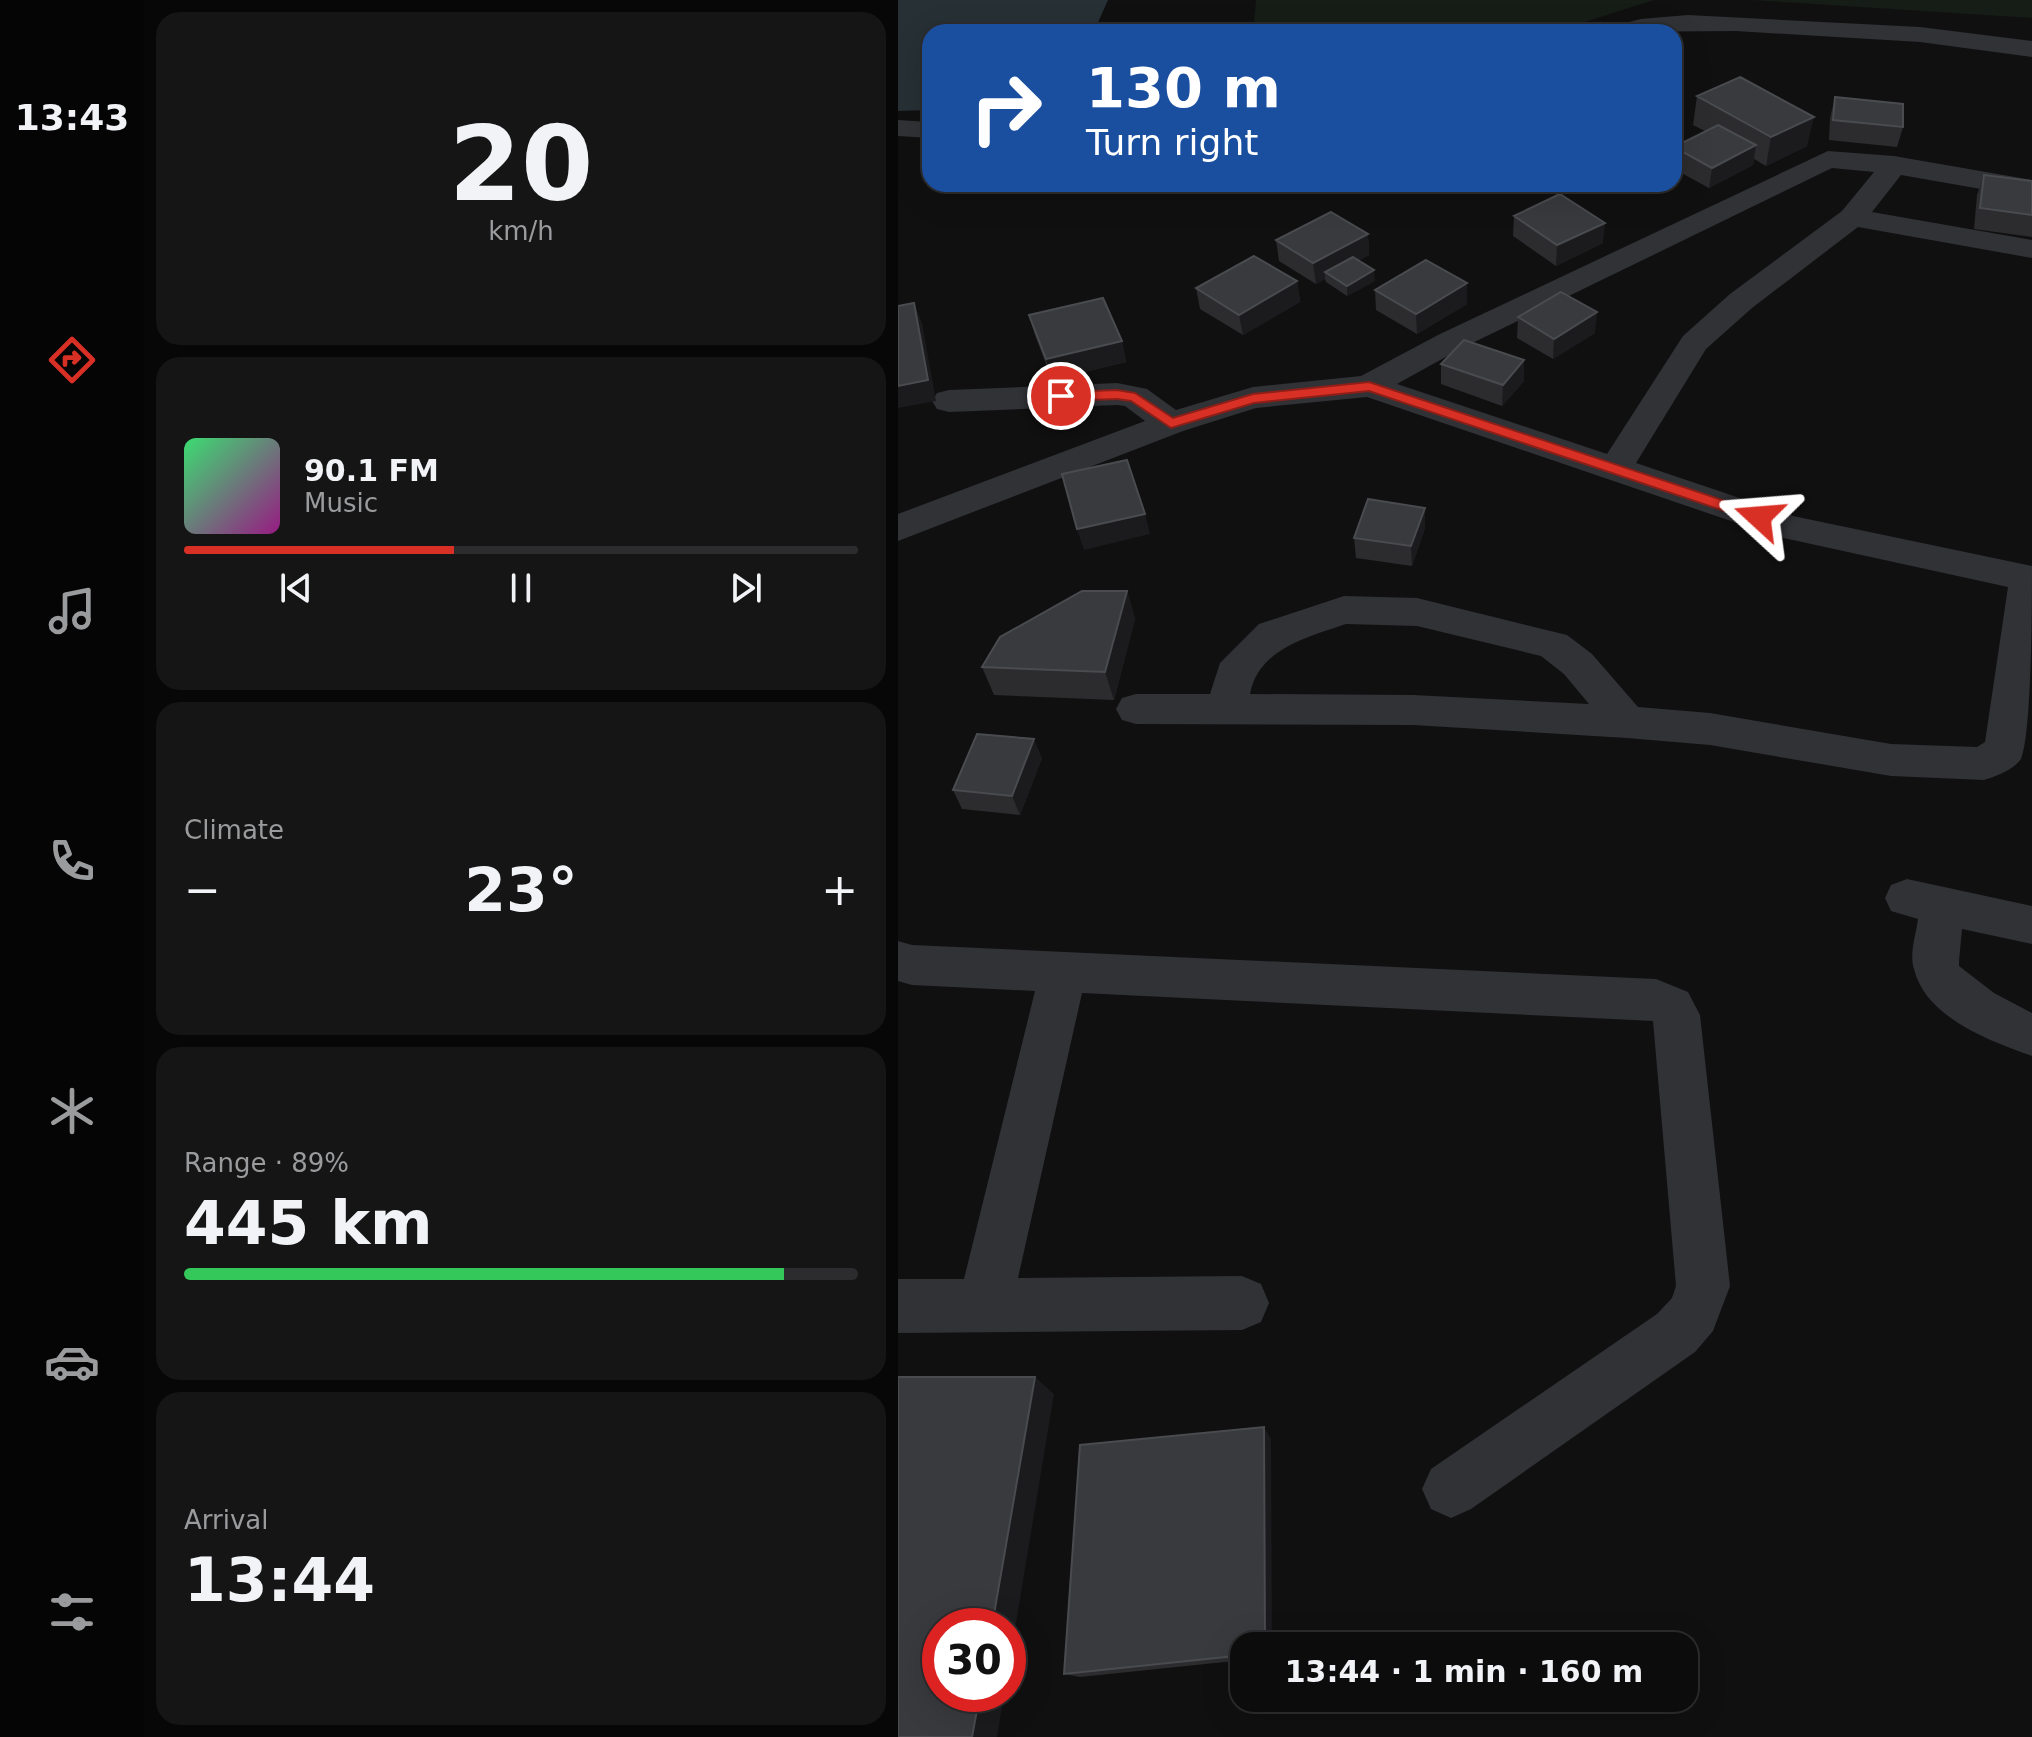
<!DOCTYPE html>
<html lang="en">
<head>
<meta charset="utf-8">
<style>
  body { margin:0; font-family:"DejaVu Sans",sans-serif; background:#151516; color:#f1f3f6; height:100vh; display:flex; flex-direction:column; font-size:30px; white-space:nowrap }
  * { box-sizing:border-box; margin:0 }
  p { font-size:26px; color:#9a9b9d }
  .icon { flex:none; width:44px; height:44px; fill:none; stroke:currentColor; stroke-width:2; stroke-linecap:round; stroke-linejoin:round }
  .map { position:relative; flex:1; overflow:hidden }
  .side { display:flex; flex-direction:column; gap:12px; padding:12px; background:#070707; width:754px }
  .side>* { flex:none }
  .guide { position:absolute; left:24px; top:24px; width:760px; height:168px; border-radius:24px; box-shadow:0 8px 32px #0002,0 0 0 2px #2c2c2e; background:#1a4fa0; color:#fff; overflow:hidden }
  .speed { position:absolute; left:24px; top:1608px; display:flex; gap:16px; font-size:40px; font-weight:700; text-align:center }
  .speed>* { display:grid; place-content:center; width:104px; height:104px; border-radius:50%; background:#0c0c0d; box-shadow:0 8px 32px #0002,0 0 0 2px #2c2c2e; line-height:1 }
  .speed .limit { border:12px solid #d22; background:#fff; color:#111 }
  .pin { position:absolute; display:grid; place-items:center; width:68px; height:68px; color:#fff; margin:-34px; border:4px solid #fff; border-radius:50%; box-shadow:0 2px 8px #0007 }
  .me { position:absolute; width:88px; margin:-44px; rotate:289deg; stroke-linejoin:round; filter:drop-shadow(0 0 6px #0008) }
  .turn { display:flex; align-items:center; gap:28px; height:168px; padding:0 32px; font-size:36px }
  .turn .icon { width:104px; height:104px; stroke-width:2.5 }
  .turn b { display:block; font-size:56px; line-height:68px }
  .big { font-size:60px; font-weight:600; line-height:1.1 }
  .side .widget { flex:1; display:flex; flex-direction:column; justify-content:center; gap:12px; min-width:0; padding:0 28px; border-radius:24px; background:#151516 }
  .side .dial { align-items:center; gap:0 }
  .dial b { font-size:104px; line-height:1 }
  .song { display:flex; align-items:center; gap:24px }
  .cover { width:96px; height:96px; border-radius:12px; background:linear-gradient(135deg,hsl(140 70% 55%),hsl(310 70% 35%)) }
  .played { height:8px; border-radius:4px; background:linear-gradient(90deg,#d93025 40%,#2c2c2e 40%) }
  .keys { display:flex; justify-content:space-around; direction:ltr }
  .heat { display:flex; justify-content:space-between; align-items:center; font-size:44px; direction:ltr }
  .charge { height:12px; border-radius:6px; background:linear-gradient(90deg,#34c759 89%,#2c2c2e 0) }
  .trip { position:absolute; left:332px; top:1632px; width:468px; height:80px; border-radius:24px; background:#0c0c0d; box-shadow:0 8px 32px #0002,0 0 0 2px #2c2c2e; font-weight:600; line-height:80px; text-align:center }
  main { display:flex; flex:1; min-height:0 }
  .menu { display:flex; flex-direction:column; width:144px; justify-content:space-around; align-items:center; background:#050505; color:#9a9b9d }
  .menu .icon { width:56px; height:56px }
  .menu .on { color:#d93025 }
  .menu b { font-size:36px; color:#f1f3f6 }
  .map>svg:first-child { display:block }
  .green { fill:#161c16 }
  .water { fill:#263035 }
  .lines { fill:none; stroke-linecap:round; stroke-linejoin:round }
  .street { fill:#313236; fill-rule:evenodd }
  .wall { fill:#2c2c2f }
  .shaded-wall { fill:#1b1b1d }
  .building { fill:#383a3d; stroke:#494b4f; stroke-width:2 }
  .route { fill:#d93025; stroke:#8d1f18; stroke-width:2 }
</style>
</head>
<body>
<main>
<nav class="menu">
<b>13:43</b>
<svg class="icon on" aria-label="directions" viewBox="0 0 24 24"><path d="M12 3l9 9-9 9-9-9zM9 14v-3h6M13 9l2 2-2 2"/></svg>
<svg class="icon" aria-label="music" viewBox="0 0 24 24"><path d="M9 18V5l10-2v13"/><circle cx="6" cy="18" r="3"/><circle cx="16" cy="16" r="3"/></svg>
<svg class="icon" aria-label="phone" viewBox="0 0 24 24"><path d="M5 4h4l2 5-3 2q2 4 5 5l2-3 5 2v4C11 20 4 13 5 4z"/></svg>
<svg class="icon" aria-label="climate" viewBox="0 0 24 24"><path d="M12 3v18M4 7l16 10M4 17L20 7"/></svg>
<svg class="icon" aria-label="car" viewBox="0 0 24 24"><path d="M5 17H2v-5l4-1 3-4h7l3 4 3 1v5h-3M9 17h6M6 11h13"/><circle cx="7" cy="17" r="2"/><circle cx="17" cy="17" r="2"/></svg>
<svg class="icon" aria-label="filters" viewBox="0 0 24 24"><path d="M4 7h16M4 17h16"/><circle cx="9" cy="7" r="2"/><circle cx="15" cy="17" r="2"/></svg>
</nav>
<section class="side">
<div class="widget dial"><b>20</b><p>km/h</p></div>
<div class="widget">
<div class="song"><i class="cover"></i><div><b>90.1 FM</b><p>Music</p></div></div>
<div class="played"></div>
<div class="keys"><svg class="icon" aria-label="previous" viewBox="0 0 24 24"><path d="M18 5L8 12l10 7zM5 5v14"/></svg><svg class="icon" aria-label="pause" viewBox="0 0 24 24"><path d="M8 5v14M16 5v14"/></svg><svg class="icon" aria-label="next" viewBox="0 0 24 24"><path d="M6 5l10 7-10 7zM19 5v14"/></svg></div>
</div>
<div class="widget"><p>Climate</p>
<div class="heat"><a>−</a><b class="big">23°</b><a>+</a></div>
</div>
<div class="widget"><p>Range · 89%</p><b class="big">445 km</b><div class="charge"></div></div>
<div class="widget"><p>Arrival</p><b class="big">13:44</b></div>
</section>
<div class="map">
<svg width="1134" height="1737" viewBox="0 0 1134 1737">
  <rect width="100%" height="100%" fill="#101011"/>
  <!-- green -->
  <path class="green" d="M358 0H756L690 21 643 32H355Z
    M853 0H1134V18Z"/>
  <!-- water -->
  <path class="water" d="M0 0H210L198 27 192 32H32V110L0 111Z"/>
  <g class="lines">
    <!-- street -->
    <path class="street" d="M790 15 1022 27 1134 41V57L1022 42 838 31 707 32 711 27 743 19Z
      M0 120 32 122V138L0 136Z
      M930 151 996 156 1134 180V198L1003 175 974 212 1134 240V258L960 227 854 308 808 349 738 463 895 516 1134 566C1134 602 1134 734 1123 759 1115 770 1099 776 1086 780L993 776 812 745 729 738 515 725 238 724 224 720 218 709 224 698 238 694H312L322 663 361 624 446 596 519 598 669 635 694 654 740 707 812 713 993 744 1079 747 1087 742 1110 587 877 536 469 397 358 408 285 431 0 541V514L247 421 227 406 219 405 51 412 39 409 34 401 39 393 51 390 219 383 249 389 278 410 355 387 463 376 540 335ZM934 168 976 172 944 211 832 294 785 336 709 454 499 384 562 349ZM448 624 519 626 643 656 666 674 691 704 515 695 352 694C360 649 410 637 448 624Z
      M1009 879 1134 906V944L1064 929 1061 961V966L1096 993 1134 1013V1056C1092 1041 1028 1018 1016 969 1011 954 1018 935 1020 919L993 911 987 898 993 885Z
      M0 941 14 945 758 979 790 992 802 1015 832 1286 815 1331 797 1352 573 1509 553 1518 533 1509 524 1489 533 1469 759 1314 774 1298 778 1286 755 1021 184 993 120 1278 344 1276 363 1284 371 1303 363 1322 344 1330 0 1333V1279H66L137 991 14 985 0 981Z"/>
  </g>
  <!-- wall -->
  <path class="wall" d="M799 96 909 146 868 166 856 159 855 165 811 188 776 169V147L807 131 795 125Z
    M937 97 1005 127 999 147 931 140 932 118Z
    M1086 175 1134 181V237L1076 229 1079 195Z
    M616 216 705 243 658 266 615 236Z
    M470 234 471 255 460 261 477 281 449 296 428 282 427 279 418 284 381 261 378 240Z
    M399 281 402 302 345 335 302 309 298 288Z
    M477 290 569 304 519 334 478 310Z
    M131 315 224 341 228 362 154 380 137 335Z
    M620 317 697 333 655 359 619 338Z
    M543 364 626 381 604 406 543 384Z
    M527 508V528L514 566 458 558 456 538Z
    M229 591 237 619 216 700 96 695 84 667Z
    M144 758 122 815 64 809 55 790Z
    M373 1439 346 1646V1660L182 1677 166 1674Z"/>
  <!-- shaded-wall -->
  <path class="shaded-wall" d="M916 117 909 146 868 166 873 137Z
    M858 145 855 165 811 188 814 168Z
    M707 223 705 243 658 266 659 245Z
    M470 234 471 255 433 276 427 272V279L418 284 415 263Z
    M476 270 477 281 449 296V286Z
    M399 281 402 302 345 335 341 315Z
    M569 283V304L519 334 518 314Z
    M16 303 24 323 38 401 0 408V386Z
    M699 312 697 333 655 359 656 339Z
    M224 341 228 362 154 380 148 359Z
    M626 360V381L604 406 605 385Z
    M527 508V528L514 566 513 546Z
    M247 514 252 534 186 550 179 529Z
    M229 591 237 619 216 700 207 672Z
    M136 739 144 758 122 815 114 796Z
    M137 1377 156 1394 110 1671V1626H94Z
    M366 1427 373 1439 374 1646H367Z
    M82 1694H106L99 1737H74Z"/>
  <!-- building -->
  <path class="building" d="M842 77 916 117 873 137 799 96Z
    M937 97 1005 104V127L935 120Z
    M820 125 858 145 814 168 776 147Z
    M1086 175 1134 181V215L1082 208Z
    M662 194 707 223 659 245 616 216Z
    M433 212 470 234 415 263 378 240Z
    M356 256 399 281 341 315 298 288Z
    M455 257 476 270 449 286 427 272Z
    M528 260 569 283 518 314 477 290Z
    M663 292 699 312 656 339 620 317Z
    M205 298 224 341 148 359 131 315Z
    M16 303 30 380 0 386V306Z
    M566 340 626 360 605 385 543 364Z
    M229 460 247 514 179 529 164 474Z
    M470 499 527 508 513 546 456 538Z
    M184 591H229L207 672 84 667 102 637Z
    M79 734 136 739 114 796 55 790Z
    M0 1377H137L94 1626H42V1694H82L74 1737H0Z
    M366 1427 367 1646H346V1655L166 1674 182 1445Z"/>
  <!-- route -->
  <path class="route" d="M471 382 866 514 868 517 866 521H856L471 391 356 403 273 428 233 401 219 399 163 401 156 396 163 392 219 390 237 393 275 418 355 394Z"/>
</svg>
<div class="speed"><div class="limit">30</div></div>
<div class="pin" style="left:163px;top:396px;background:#d93025"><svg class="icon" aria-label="arrive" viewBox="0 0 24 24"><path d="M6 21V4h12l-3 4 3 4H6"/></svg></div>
<svg class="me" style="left:861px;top:517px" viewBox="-20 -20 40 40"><path d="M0-17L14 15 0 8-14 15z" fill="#d93025" stroke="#fff" stroke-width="4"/></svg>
<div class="trip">13:44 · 1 min · 160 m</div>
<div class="guide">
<div class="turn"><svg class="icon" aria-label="right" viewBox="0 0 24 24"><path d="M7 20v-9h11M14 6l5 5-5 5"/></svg><div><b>130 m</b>Turn right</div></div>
</div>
</div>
</main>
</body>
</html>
